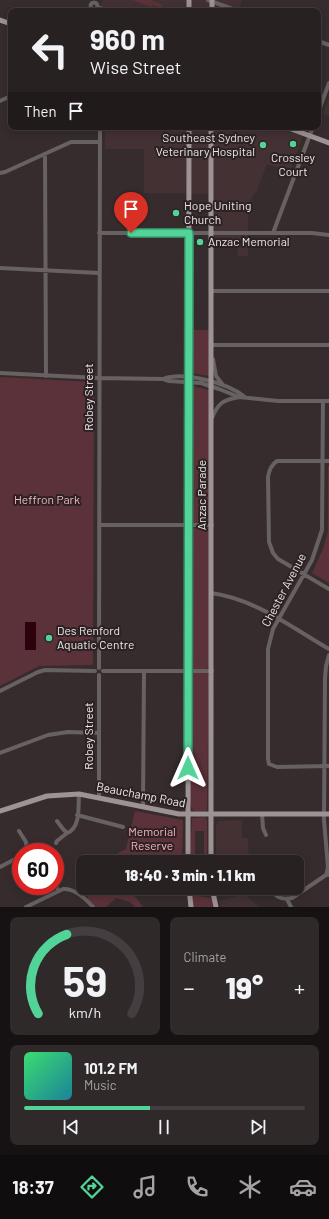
<!DOCTYPE html>
<html lang="en">
<head>
<meta charset="utf-8">
<style>
  body { margin:0; font-family:Barlow,sans-serif; background:#30292a; color:#f1f3f6; height:100vh; display:flex; flex-direction:column; font-size:15px; white-space:nowrap }
  * { box-sizing:border-box; margin:0 }
  p { font-size:13px; color:#a5a3a5 }
  .icon { flex:none; width:22px; height:22px; fill:none; stroke:currentColor; stroke-width:2; stroke-linecap:round; stroke-linejoin:round }
  .map { position:relative; height:907px; overflow:hidden }
  .sheet { display:flex; flex-direction:column; gap:10px; padding:10px; background:#161213; flex:1 }
  .sheet>* { flex:none }
  .guide { position:absolute; left:8px; top:8px; width:313px; height:122px; border-radius:8px; box-shadow:0 2px 10px #0003,0 0 0 1px #443e40; background:#282122; color:#f1f3f6; overflow:hidden }
  .speed { position:absolute; left:12px; top:843px; display:flex; gap:8px; font-size:20px; font-weight:700; text-align:center }
  .speed>* { display:grid; place-content:center; width:52px; height:52px; border-radius:50%; background:#282122; box-shadow:0 2px 10px #0003,0 0 0 1px #443e40; line-height:1 }
  .speed .limit { border:6px solid #d22; background:#fff; color:#111 }
  .pin { position:absolute; display:grid; place-items:center; width:34px; height:34px; color:#fff; margin:-41px -17px; border-radius:50% 50% 50% 0; rotate:-45deg; box-shadow:0 0 4px #0007 }
  .pin .icon { rotate:45deg }
  .me { position:absolute; width:44px; margin:-22px; rotate:0deg; stroke-linejoin:round; filter:drop-shadow(0 0 3px #0008) }
  .turn { display:flex; align-items:center; gap:14px; height:84px; padding:0 16px; font-size:18px }
  .turn .icon { width:52px; height:52px; stroke-width:2.5 }
  .turn b { display:block; font-size:28px; line-height:34px }
  .then { display:flex; align-items:center; height:38px; padding:0 16px; background:#0003; gap:8px; font-size:15px }
  .big { font-size:30px; font-weight:800; line-height:1.1 }
  .sheet .tile { flex:1; display:flex; flex-direction:column; justify-content:center; gap:6px; min-width:0; padding:0 14px; border-radius:8px; background:#30292a }
  .sheet .dial { align-items:center; gap:0 }
  .dial svg { height:104px; overflow:visible; fill:none; stroke:#443e40; stroke-width:7; stroke-linecap:round; text-anchor:middle }
  .dial text { fill:#f1f3f6; stroke:none }
  .song { display:flex; align-items:center; gap:12px }
  .cover { width:48px; height:48px; border-radius:6px; background:linear-gradient(135deg,hsl(140 70% 55%),hsl(190 70% 35%)) }
  .played { height:4px; border-radius:2px; background:linear-gradient(90deg,#52d397 45%,#443e40 45%) }
  .keys { display:flex; justify-content:space-around; direction:ltr }
  .heat { display:flex; justify-content:space-between; align-items:center; font-size:22px; direction:ltr }
  .sheet .tiles { flex:1; display:grid; gap:10px; grid-template-columns:1fr 1fr }
  .tile:last-child { grid-column:span 2 }
  .trip { position:absolute; left:76px; top:855px; width:228px; height:40px; border-radius:8px; background:#282122; box-shadow:0 2px 10px #0003,0 0 0 1px #443e40; font-weight:800; line-height:40px; text-align:center }
  .tabs { display:flex; height:64px; justify-content:space-around; align-items:center; background:#100d0e; color:#a5a3a5 }
  .tabs .icon { width:28px; height:28px }
  .tabs .current { color:#52d397 }
  .tabs b { font-size:18px; color:#f1f3f6 }
  .map>svg:first-child { display:block }
  .built { fill:#433134 }
  .green { fill:#5b3239 }
  .water { fill:#2e020d }
  .lines { fill:none; stroke-linecap:round; stroke-linejoin:round }
  .minor { stroke:#676162; stroke-width:4 }
  .major { stroke:#9e9394; stroke-width:5 }
  .route-casing { stroke:#358962; stroke-width:10 }
  .route { stroke:#52d397; stroke-width:7 }
  .poi-dot { fill:#52d397; stroke:#2c2223; stroke-width:1.5 }
  .labels { text-anchor:middle; stroke-width:4; stroke-linejoin:round; paint-order:stroke }
  .poi-label { font-size:12px; fill:#ede6e7; stroke:#2c2223; text-anchor:start }
  .street-label { font-size:12px; fill:#ede6e7; stroke:#2c2223 }
  .park-label { font-size:12px; fill:#fab4be; stroke:#2c2223 }
</style>
</head>
<body>
<div class="map">
<svg width="329" height="907" viewBox="0 0 329 907">
  <rect width="100%" height="100%" fill="#362c2d"/>
  <!-- built -->
  <path class="built" d="M103 0H242L238 11H99Z
    M329 97V116L323 114Z
    M105 127H306L290 172 267 164 257 190 248 203V256H238L237 247H215L214 194 144 193V149H105Z
    M242 820V838H248L249 862H216V824L220 821Z
    M245 894 259 907H221L219 901Z"/>
  <!-- green -->
  <path class="green" d="M132 0H151L163 5 162 8 153 5 151 7Z
    M192 330H210L209 376 192 373Z
    M0 377 91 382 94 385 93 664 90 665 39 666 0 686Z
    M193 386 209 390V520L207 523H193L191 521Z
    M328 466H329V583L312 573 323 549 328 532Z
    M194 528H208L210 530 209 666 206 670H195L191 666V532Z
    M192 673H207L209 676 207 809 206 811H194L192 809 190 803V677Z
    M135 811 183 820 182 862H121L118 853 126 849Z
    M205 817 207 819V862H204V831H195V862H190L192 819 193 818Z
    M112 888H133L134 895 143 907H135L130 902 116 898 106 907H93L88 901V890L105 893Z
    M191 895 211 898 213 907H193Z"/>
  <!-- water -->
  <path class="water" d="M25 622H36V650H25Z"/>
  <g class="lines">
    <!-- minor -->
    <path class="minor" d="M208 0 238 11
      M90.5 6a3.5 3.5 0 1 1 7 0a3.5 3.5 0 1 1-7 0Z
      M98 7 108 11
      M318 41 329 45
      M0 101 11 96
      M318 113 329 83
      M45 154 46 376
      M0 173 5 172 71 142H99
      M99 233H312L329 235
      M273 233 313 127
      M0 268 99 273
      M212 291H329
      M212 345H329
      M213 359 216 376 223 385
      M0 373 99 378 163 379C184 371 228 383 245 397
      M163 379 169 381 201 383 219 389 239 397 278 401H329
      M323 401 322 530 312 560 273 629 268 649V759L269 764 277 767 329 766
      M212 418C218 403 223 400 239 397
      M329 461H277C271 465 269 470 268 477L269 542 273 553 278 559 329 589
      M99 525H212
      M211 593C255 599 291 627 329 649
      M329 655 326 666 325 678 324 820 328 867 327 872 329 875
      M99 668 100 127
      M103 671H212
      M0 691 38 672 45 670 95 671
      M0 753 48 735 68 732 99 733
      M99 797V675
      M143 807 144 672
      M262 814 263 828 266 835
      M77 815 123 827
      M57 821 63 829 67 833C81 828 78 806 79 794
      M19 831 26 842 27 852
      M56 843 57 841 67 833
      M0 867 21 856
      M55 885 59 891
      M271 888C276 898 282 900 292 898L326 875 327 872
      M81 895 86 888
      M287 899 291 907
      M26 907 63 889C75 888 86 899 93 907"/>
    <!-- major -->
    <path class="major" d="M189 0V11
      M212 0V11
      M0 20 11 24
      M286 127 329 143
      M0 811 47 796 79 794 179 814H329
      M188 862 189 127
      M211 862V127
      M189 888 191 907
      M212 888 216 907"/>
  </g>
  <g class="lines">
    <!-- route casing -->
    <g class="route-casing">
      <path id="route" d="M131 233H189L188 768"/>
    </g>
    <!-- route -->
    <use href="#route" class="route"/>
  </g>
  <!-- markers -->
  <g class="poi-dot">
    <circle cx="293" cy="144" r="4"/>
    <circle cx="263" cy="145" r="4"/>
    <circle cx="176" cy="213" r="4"/>
    <circle cx="200" cy="242" r="4"/>
    <circle cx="49" cy="638" r="4"/>
  </g>
  <g class="labels">
    <!-- poi labels -->
    <g class="poi-label">
      <text x="255" y="142" text-anchor="end">Southeast Sydney<tspan x="255" dy="14">Veterinary Hospital</tspan></text>
      <text x="293" y="162" text-anchor="middle">Crossley<tspan x="293" dy="14">Court</tspan></text>
      <text x="184" y="210">Hope Uniting<tspan x="184" dy="14">Church</tspan></text>
      <text x="208" y="246">Anzac Memorial</text>
      <text x="57" y="635">Des Renford<tspan x="57" dy="14">Aquatic Centre</tspan></text>
    </g>
    <!-- street labels -->
    <g class="street-label">
      <text transform="translate(89 397) rotate(-90)" y="4">Robey Street</text>
      <text transform="translate(202 495) rotate(-90)" y="4">Anzac Parade</text>
      <text transform="translate(284 590) rotate(-62)" y="4">Chester Avenue</text>
      <text transform="translate(89 736) rotate(-90)" y="4">Robey Street</text>
      <text transform="translate(141 795) rotate(11)" y="4">Beauchamp Road</text>
    </g>
    <!-- park labels -->
    <g class="park-label">
      <text x="47" y="504">Heffron Park</text>
      <text x="152" y="836">Memorial<tspan x="152" dy="14">Reserve</tspan></text>
    </g>
  </g>
</svg>
<div class="speed"><div class="limit">60</div></div>
<div class="pin" style="left:131px;top:233px;background:#d93025"><svg class="icon" aria-label="arrive" viewBox="0 0 24 24"><path d="M6 21V4h12l-3 4 3 4H6"/></svg></div>
<svg class="me" style="left:188px;top:768px" viewBox="-20 -20 40 40"><path d="M0-17L14 15 0 8-14 15z" fill="#52d397" stroke="#fff" stroke-width="4"/></svg>
<div class="trip">18:40 · 3 min · 1.1 km</div>
<div class="guide">
<div class="turn"><svg class="icon" aria-label="left" viewBox="0 0 24 24"><path d="M17 20v-9H6M10 6l-5 5 5 5"/></svg><div><b>960 m</b>Wise Street</div></div>
<div class="then">Then<svg class="icon" aria-label="arrive" viewBox="0 0 24 24"><path d="M6 21V4h12l-3 4 3 4H6"/></svg></div>
</div>
</div>
<section class="sheet">
<div class="tiles">
<div class="tile dial"><svg viewBox="0 0 100 80">
<path d="M14 69A42 42 0 1 1 86 69"/>
<path d="M14 69A42 42 0 0 1 36 8" stroke="#52d397"/>
<text x="50" y="56" font-size="32" font-weight="700">59</text>
<text x="50" y="72" font-size="11">km/h</text>
</svg></div>
<div class="tile"><p>Climate</p>
<div class="heat"><a>−</a><b class="big">19°</b><a>+</a></div>
</div>
<div class="tile">
<div class="song"><i class="cover"></i><div><b>101.2 FM</b><p>Music</p></div></div>
<div class="played"></div>
<div class="keys"><svg class="icon" aria-label="previous" viewBox="0 0 24 24"><path d="M18 5L8 12l10 7zM5 5v14"/></svg><svg class="icon" aria-label="pause" viewBox="0 0 24 24"><path d="M8 5v14M16 5v14"/></svg><svg class="icon" aria-label="next" viewBox="0 0 24 24"><path d="M6 5l10 7-10 7zM19 5v14"/></svg></div>
</div>
</div>
</section>
<nav class="tabs">
<b>18:37</b>
<svg class="icon current" aria-label="directions" viewBox="0 0 24 24"><path d="M12 3l9 9-9 9-9-9zM9 14v-3h6M13 9l2 2-2 2"/></svg>
<svg class="icon" aria-label="music" viewBox="0 0 24 24"><path d="M9 18V5l10-2v13"/><circle cx="6" cy="18" r="3"/><circle cx="16" cy="16" r="3"/></svg>
<svg class="icon" aria-label="phone" viewBox="0 0 24 24"><path d="M5 4h4l2 5-3 2q2 4 5 5l2-3 5 2v4C11 20 4 13 5 4z"/></svg>
<svg class="icon" aria-label="climate" viewBox="0 0 24 24"><path d="M12 3v18M4 7l16 10M4 17L20 7"/></svg>
<svg class="icon" aria-label="car" viewBox="0 0 24 24"><path d="M5 17H2v-5l4-1 3-4h7l3 4 3 1v5h-3M9 17h6M6 11h13"/><circle cx="7" cy="17" r="2"/><circle cx="17" cy="17" r="2"/></svg>
</nav>
</body>
</html>
